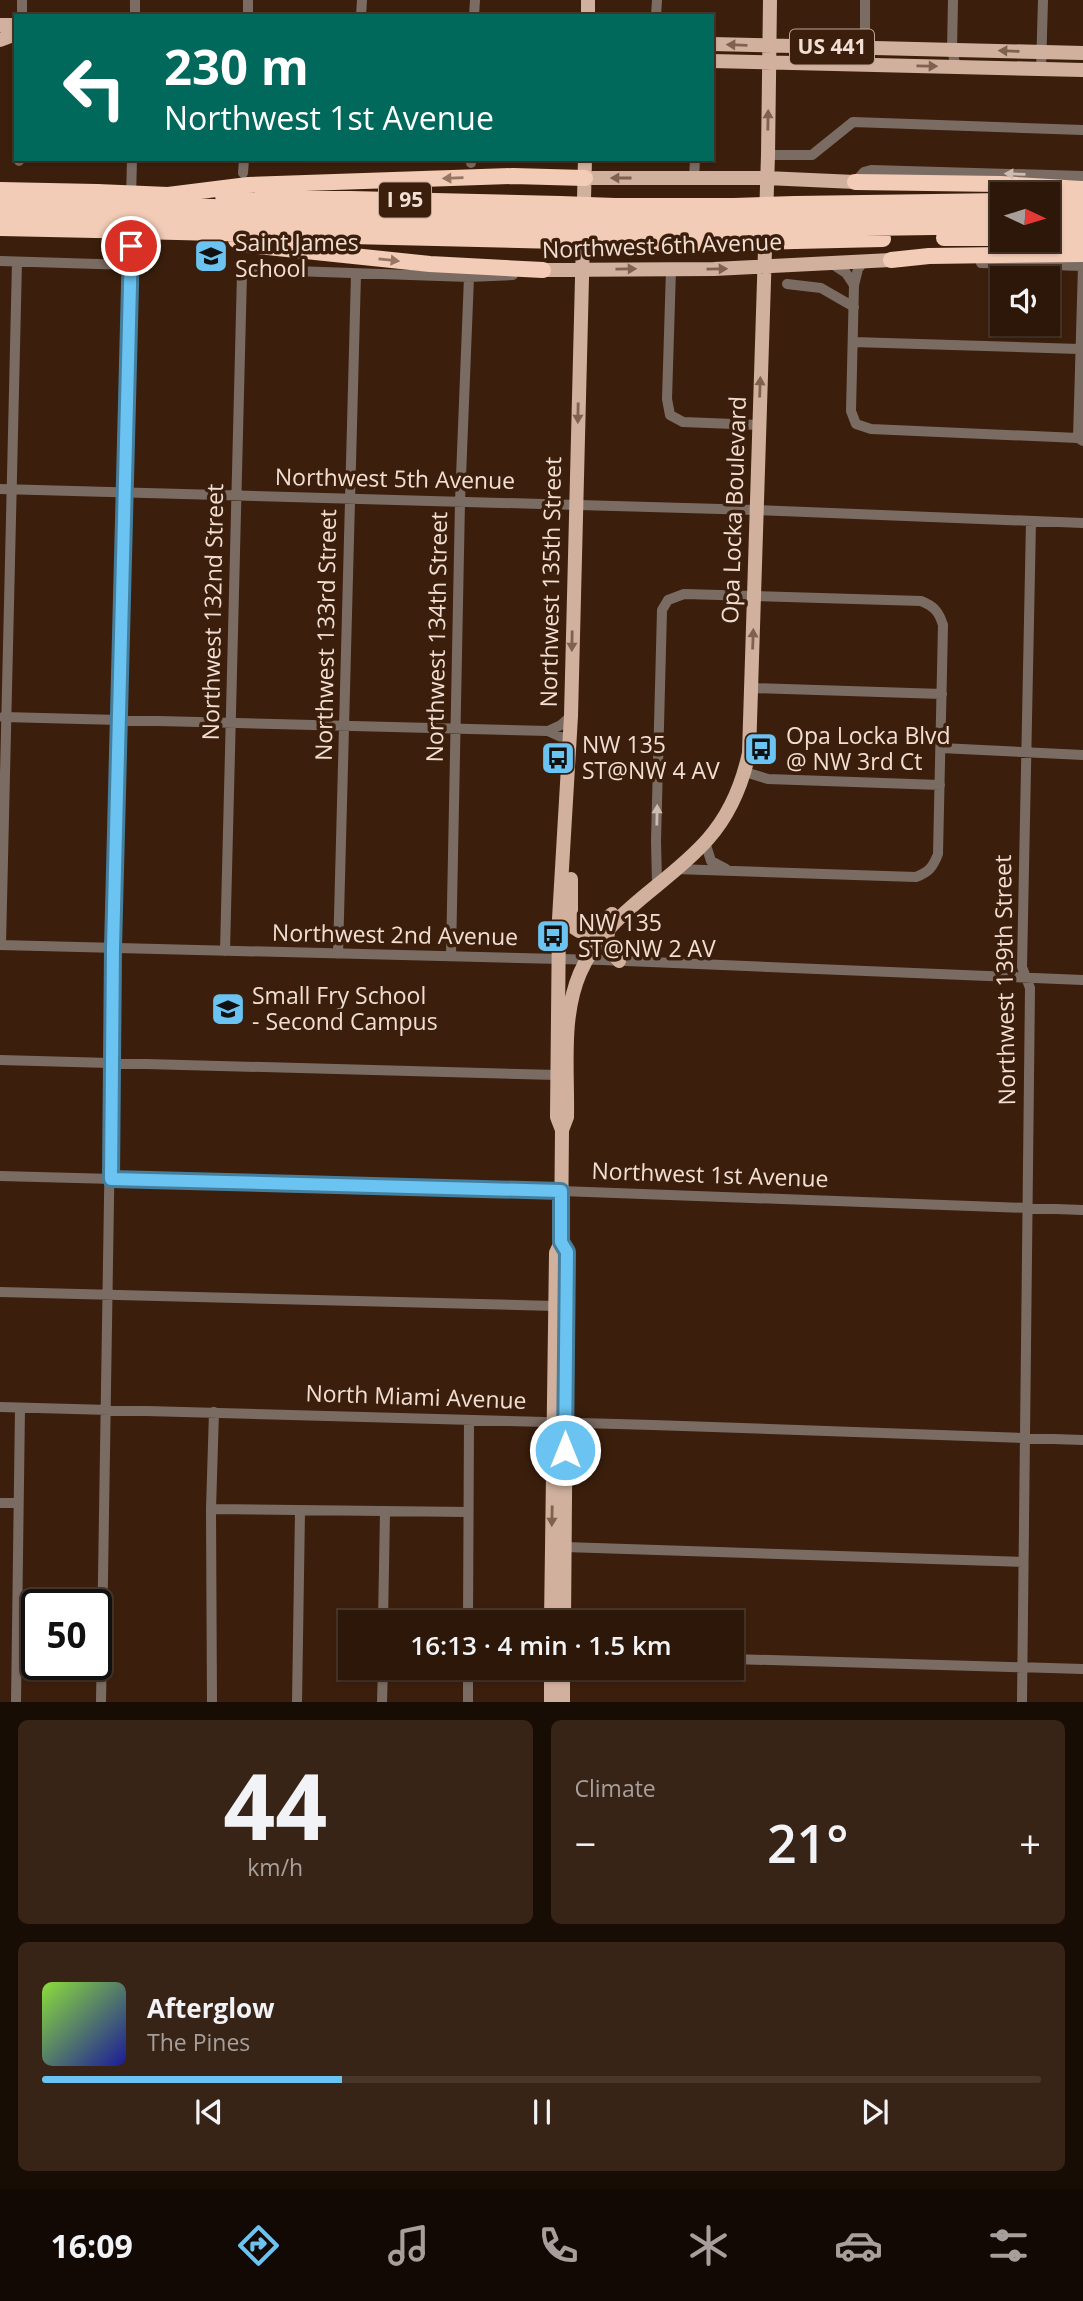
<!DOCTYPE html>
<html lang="en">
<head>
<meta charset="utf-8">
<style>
  body { margin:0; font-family:"Open Sans",sans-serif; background:#382417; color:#f1f3f6; height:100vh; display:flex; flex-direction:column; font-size:26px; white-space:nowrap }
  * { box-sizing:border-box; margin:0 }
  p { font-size:23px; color:#a69f9c }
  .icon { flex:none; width:38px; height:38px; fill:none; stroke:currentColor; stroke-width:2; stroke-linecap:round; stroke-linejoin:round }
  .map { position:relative; height:1702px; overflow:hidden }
  .side { display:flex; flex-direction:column; gap:18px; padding:18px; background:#180d05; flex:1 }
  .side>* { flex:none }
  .top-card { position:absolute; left:14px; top:14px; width:700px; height:147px; border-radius:0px; box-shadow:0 2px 5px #0004,0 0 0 2px #48362a; background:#00695c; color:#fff; overflow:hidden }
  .needle { width:46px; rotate:94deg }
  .buttons { position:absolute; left:990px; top:182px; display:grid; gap:14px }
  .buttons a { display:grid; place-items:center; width:70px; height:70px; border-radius:0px; background:#2c1709; box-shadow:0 2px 5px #0004,0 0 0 2px #48362a; font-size:35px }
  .speed { position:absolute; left:21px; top:1589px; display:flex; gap:14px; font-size:35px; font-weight:700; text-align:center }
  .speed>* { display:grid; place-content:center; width:91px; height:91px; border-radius:50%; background:#2c1709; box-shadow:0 2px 5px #0004,0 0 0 2px #48362a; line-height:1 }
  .speed .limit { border:4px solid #111; border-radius:10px; background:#fff; color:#111 }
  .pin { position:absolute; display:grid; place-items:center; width:60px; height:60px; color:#fff; margin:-30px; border:4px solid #fff; border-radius:50%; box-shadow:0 2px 7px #0007 }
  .me { position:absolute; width:77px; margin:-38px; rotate:0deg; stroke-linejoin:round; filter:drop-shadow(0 0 5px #0008) }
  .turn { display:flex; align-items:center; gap:24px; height:147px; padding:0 35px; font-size:32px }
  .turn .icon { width:91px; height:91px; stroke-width:2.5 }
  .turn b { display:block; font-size:49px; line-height:60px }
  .big { font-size:52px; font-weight:600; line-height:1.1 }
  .side .card { flex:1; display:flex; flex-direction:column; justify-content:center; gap:10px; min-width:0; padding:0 24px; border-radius:10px; background:#382417 }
  .side .dial { align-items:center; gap:0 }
  .dial b { font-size:91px; line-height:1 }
  .song { display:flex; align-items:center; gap:21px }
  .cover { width:84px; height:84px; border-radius:10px; background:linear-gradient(135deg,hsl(90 70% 55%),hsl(240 70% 35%)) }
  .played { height:7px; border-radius:4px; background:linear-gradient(90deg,#6ac3f1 30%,#48362a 30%) }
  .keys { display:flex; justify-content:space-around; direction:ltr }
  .heat { display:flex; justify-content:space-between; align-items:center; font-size:38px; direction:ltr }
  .side .tiles { flex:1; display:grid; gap:18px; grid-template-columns:1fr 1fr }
  .card:last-child { grid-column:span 2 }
  .trip { position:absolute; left:338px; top:1610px; width:406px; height:70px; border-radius:0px; background:#2c1709; box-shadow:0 2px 5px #0004,0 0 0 2px #48362a; font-weight:600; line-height:70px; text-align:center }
  .menu { display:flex; height:112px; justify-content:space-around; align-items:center; background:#120904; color:#a69f9c }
  .menu .icon { width:49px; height:49px }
  .menu .active { color:#6ac3f1 }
  .menu b { font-size:32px; color:#f1f3f6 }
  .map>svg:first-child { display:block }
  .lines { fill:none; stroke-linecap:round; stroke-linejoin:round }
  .minor { stroke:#7b6c63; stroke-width:10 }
  .major { stroke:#d1b19e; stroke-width:14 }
  .highway { stroke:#f2ccb6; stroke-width:16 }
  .highway-bridge { stroke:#f2ccb6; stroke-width:16 }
  .oneway { fill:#7e614e }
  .oneway2 { fill:#cebcb1 }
  .oneway3 { fill:#967661 }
  .route-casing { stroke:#457f9d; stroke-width:18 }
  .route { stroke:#6ac3f1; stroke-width:12 }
  .labels { text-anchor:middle; stroke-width:7; stroke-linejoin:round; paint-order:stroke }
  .shield { fill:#3b1f0c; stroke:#bba597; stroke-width:2 }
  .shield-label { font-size:21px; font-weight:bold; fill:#f2dfd3 }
  .poi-label { font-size:23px; fill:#f2dfd3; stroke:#3b1f0c; text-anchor:start }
  .street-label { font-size:23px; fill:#f2dfd3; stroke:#3b1f0c }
</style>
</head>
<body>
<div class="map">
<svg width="1083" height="1703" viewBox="0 0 1083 1703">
  <rect width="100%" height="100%" fill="#3b1f0c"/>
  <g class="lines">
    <!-- minor -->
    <path class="minor" d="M953 0 952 50 956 67
      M22 16V0
      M135 16V0
      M248 16V0
      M361 16 362 0
      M474 16 475 0
      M656 16 657 0
      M865 65V0
      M1041 69 1043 0
      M768 155H812L853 122 1083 130
      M19 161V159
      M471 163V159
      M243 173 244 159
      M694 178 695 159
      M855 182 864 172 871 170 1083 176
      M131 199 132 159
      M0 261 130 265
      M864 261 858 269 854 285 851 411 856 424 871 429 1078 438 1083 441
      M831 263 846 273 854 285
      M981 263 1083 266
      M671 269 667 399 670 415 683 422 759 425
      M787 284 821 288 854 307
      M853 342 1079 349
      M1078 438 1083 266
      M0 489 756 510 1083 523
      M751 688 942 694
      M3 717 548 731 561 737 569 746
      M548 731 561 725 571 716
      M941 748 1083 755
      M745 772 768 779 940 785
      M705 842 711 861 726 869
      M657 883 656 841 662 610 668 600 684 594 921 601C934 606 939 612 943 625L938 854C933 867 929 872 916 877L675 869
      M0 945 602 960 1083 980
      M1 945 17 262
      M225 951 242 273 264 270 469 277 513 275
      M338 954 356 274
      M451 956 460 502 469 277
      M0 1060 557 1075
      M0 1176 561 1191 1083 1210
      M0 1292 555 1306
      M0 1407 653 1425 1083 1440
      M0 1503H18
      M211 1509 468 1512
      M565 1547 1023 1562
      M383 1622 385 1512
      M468 1622 469 1420
      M732 1659 1083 1669
      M16 1703 20 1408
      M101 1703 113 948 131 225
      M212 1703 211 1509 214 1412
      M297 1703 300 1511
      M382 1703 383 1668
      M468 1703V1668
      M1022 1703 1030 988 1022 967 1031 521"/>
    <!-- major -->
    <path class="major" d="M588 16V0
      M0 25H16
      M0 40 16 34
      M712 44 1083 53
      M712 61 1083 70
      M585 178H766L855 182
      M543 270 714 269 891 260
      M571 879V917L573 927 579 931 589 932 612 914
      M608 929 607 946 619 961
      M562 1130 557 1117 559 919 571 716 585 159
      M561 1242 567 1253 564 1622
      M551 1622 556 1253 561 1242 562 1130 567 1117C568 1070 561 1017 580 973 607 911 666 887 708 839 730 814 742 785 749 753L768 155 770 0
      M551 1703V1668
      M563 1703V1668"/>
    <!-- highway -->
    <path class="highway" d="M855 182 1000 184 1083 189
      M0 190 97 192
      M168 195 248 185 513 176 585 178
      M223 196 560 204
      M0 202 97 204
      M1048 202 1083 203
      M795 204 1003 201
      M615 206H734
      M251 208 559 216
      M1048 214H1083
      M0 216 96 218
      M796 216 1003 214
      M614 217H733
      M251 222 559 230
      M1048 226 1083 227
      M0 228 96 230
      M795 229 1003 226
      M614 231H733
      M218 233 559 241
      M944 238H1003
      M1048 239 1083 240
      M236 240 248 245 430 264 543 270
      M795 241 883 239
      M614 243H733
      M891 260 929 256 1083 254"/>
    <!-- highway-bridge -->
    <path class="highway-bridge" d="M97 192 168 195
      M97 204 251 208
      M560 204 615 206
      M734 206 795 204
      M559 216 614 217
      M733 217 796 216
      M96 218 251 222
      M96 230 218 233
      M559 230 614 231
      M733 231 795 229
      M559 241 614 243
      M733 243 795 241"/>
  </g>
  <!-- one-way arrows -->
  <defs><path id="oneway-solid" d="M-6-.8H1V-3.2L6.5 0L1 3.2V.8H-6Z" transform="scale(1.75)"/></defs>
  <g class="oneway">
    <use href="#oneway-solid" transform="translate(737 45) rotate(-178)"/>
    <use href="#oneway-solid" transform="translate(1009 51) rotate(-178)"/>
    <use href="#oneway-solid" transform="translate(927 66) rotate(1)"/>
    <use href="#oneway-solid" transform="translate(768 120) rotate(-89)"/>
    <use href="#oneway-solid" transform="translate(621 178) rotate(180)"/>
    <use href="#oneway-solid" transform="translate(626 269) rotate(-1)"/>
    <use href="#oneway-solid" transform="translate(717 269) rotate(-1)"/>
    <use href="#oneway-solid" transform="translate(760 387) rotate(-88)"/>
    <use href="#oneway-solid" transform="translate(578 413) rotate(91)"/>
    <use href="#oneway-solid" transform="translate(753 639) rotate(-88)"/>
    <use href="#oneway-solid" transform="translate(572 641) rotate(91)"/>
    <use href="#oneway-solid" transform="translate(552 1516) rotate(91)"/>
  </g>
  <g class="oneway2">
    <use href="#oneway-solid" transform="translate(1015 174) rotate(-178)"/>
    <use href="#oneway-solid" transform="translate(657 815) rotate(-89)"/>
  </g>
  <g class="oneway3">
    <use href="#oneway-solid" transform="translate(453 178) rotate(178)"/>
    <use href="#oneway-solid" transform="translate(389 260) rotate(6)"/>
  </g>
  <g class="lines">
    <!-- route casing -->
    <g class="route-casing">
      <path id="route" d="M131 246 113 948 111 1179 561 1191V1242L567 1252 565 1450"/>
    </g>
    <!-- route -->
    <use href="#route" class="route"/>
  </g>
  <!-- icons -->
  <defs>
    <g id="school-square" transform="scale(1.75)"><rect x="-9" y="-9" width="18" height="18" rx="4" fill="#6ac3f1" stroke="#3b1f0c"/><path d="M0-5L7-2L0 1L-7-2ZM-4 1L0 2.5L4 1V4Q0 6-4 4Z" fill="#111"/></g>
    <g id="bus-square" transform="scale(1.75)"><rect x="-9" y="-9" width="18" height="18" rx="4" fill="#6ac3f1" stroke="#3b1f0c"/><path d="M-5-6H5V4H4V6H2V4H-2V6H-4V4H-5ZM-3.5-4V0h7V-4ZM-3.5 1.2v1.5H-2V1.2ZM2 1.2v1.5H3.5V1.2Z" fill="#111"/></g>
  </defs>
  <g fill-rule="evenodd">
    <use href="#school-square" x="211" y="256"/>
    <use href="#bus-square" x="761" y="749"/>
    <use href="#bus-square" x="558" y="758"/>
    <use href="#bus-square" x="553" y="936"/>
    <use href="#school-square" x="228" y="1009"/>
  </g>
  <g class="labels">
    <!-- shield labels -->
    <g class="shield">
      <rect x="790" y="29.5" width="84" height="35" rx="5"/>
      <rect x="379" y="182.5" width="52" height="35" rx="5"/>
    </g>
    <g class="shield-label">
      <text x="832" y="54">US 441</text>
      <text x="405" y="207">I 95</text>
    </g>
    <!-- poi labels -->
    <g class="poi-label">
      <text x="235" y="251">Saint James<tspan x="235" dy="26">School</tspan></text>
      <text x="786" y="744">Opa Locka Blvd<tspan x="786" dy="26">@ NW 3rd Ct</tspan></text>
      <text x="582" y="753">NW 135<tspan x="582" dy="26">ST@NW 4 AV</tspan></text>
      <text x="578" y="931">NW 135<tspan x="578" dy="26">ST@NW 2 AV</tspan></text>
      <text x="252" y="1004">Small Fry School<tspan x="252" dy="26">- Second Campus</tspan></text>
    </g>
    <!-- street labels -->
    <g class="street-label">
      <text transform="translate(662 246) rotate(-2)" y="8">Northwest 6th Avenue</text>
      <text transform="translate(395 479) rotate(1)" y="8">Northwest 5th Avenue</text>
      <text transform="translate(734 510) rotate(-88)" y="8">Opa Locka Boulevard</text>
      <text transform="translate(551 582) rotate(-89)" y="8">Northwest 135th Street</text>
      <text transform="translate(213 612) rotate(-89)" y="8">Northwest 132nd Street</text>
      <text transform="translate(326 635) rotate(-89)" y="8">Northwest 133rd Street</text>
      <text transform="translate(437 637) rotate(-89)" y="8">Northwest 134th Street</text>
      <text transform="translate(395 935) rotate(1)" y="8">Northwest 2nd Avenue</text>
      <text transform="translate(1005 980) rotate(-91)" y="8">Northwest 139th Street</text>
      <text transform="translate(710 1175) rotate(2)" y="8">Northwest 1st Avenue</text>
      <text transform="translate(416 1397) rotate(2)" y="8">North Miami Avenue</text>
    </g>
  </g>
</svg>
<div class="buttons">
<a><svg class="needle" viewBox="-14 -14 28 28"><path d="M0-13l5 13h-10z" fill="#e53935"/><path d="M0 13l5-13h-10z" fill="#a69f9c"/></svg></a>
<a><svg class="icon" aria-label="sound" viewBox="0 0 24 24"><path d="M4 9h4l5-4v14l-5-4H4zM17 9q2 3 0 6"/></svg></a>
</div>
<div class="speed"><div class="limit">50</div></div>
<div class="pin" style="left:131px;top:246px;background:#d93025"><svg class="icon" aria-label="arrive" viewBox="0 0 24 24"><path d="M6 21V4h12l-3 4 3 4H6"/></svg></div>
<svg class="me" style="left:565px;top:1450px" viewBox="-20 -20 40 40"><circle r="17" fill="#6ac3f1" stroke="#fff" stroke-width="3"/><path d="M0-11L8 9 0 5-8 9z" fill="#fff"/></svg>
<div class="trip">16:13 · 4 min · 1.5 km</div>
<div class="top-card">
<div class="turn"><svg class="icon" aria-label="left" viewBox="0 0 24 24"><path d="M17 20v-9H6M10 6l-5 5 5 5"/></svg><div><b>230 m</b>Northwest 1st Avenue</div></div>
</div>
</div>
<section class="side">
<div class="tiles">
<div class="card dial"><b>44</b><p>km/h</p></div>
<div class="card"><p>Climate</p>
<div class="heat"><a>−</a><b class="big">21°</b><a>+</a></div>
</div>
<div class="card">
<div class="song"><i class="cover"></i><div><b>Afterglow</b><p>The Pines</p></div></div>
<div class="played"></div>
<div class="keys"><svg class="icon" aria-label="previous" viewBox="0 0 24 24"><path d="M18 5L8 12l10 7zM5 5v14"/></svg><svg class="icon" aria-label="pause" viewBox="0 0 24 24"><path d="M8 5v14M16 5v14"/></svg><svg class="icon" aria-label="next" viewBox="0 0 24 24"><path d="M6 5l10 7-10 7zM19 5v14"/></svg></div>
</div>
</div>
</section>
<nav class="menu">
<b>16:09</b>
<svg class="icon active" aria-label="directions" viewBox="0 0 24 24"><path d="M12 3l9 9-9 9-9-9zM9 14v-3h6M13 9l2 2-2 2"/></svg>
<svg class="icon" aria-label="music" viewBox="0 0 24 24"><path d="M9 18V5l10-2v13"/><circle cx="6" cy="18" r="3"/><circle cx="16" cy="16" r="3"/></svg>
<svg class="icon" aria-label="phone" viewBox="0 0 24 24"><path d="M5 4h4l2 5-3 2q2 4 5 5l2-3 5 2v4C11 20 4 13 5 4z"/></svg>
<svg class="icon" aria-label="climate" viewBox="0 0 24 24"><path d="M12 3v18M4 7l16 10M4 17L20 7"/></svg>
<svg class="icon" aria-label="car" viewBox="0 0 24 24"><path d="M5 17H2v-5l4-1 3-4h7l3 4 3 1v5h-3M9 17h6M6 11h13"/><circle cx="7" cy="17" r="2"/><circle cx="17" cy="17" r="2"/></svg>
<svg class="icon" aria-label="filters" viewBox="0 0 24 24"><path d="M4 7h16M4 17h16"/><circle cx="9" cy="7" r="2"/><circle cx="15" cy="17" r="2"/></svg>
</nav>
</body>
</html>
